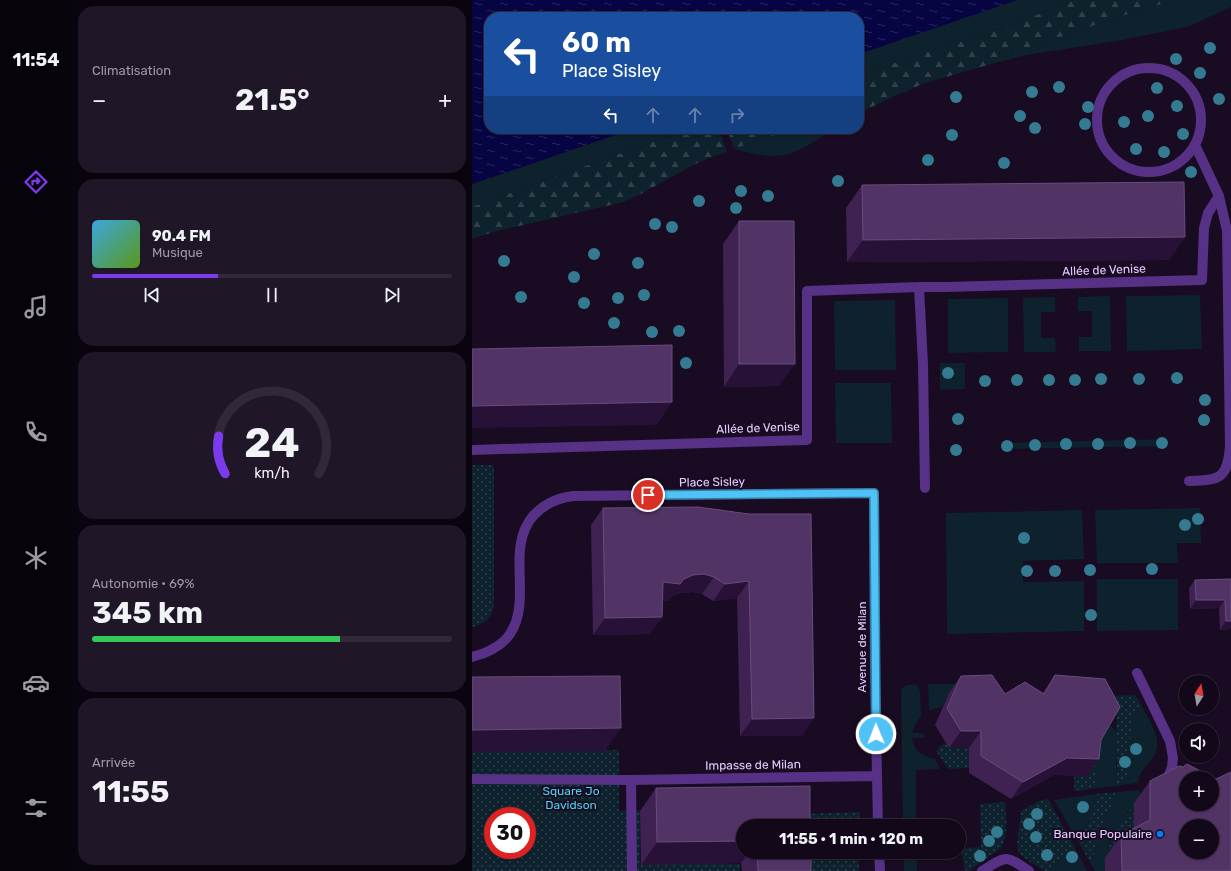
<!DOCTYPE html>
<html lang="fr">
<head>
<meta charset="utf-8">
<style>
  body { margin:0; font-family:Rubik,sans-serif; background:#1f1627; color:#f1f3f6; height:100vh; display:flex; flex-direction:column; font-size:15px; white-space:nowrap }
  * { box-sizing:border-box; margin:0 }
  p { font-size:13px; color:#9c9aa2 }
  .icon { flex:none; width:22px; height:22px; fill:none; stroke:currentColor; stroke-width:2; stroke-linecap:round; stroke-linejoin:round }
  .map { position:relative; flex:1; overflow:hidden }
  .side { display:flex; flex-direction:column; gap:6px; padding:6px; background:#0a040e; width:400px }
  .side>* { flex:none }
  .banner { position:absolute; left:12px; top:12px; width:380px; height:122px; border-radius:16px; box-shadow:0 1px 3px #0004,0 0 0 1px #312939; background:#1a4fa0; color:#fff; overflow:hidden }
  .needle { width:26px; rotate:11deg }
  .buttons { position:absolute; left:707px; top:675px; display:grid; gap:8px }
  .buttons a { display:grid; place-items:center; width:40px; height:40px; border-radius:50%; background:#12081a; box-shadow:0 1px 3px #0004,0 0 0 1px #312939; font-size:20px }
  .speed { position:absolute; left:12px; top:807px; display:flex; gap:8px; font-size:20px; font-weight:700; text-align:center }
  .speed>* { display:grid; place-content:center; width:52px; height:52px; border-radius:50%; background:#12081a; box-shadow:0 1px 3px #0004,0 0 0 1px #312939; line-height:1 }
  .speed .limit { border:6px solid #d22; background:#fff; color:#111 }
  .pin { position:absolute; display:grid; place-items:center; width:34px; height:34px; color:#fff; margin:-17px; border:2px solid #fff; border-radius:50%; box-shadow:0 1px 4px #0007 }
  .me { position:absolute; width:44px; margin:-22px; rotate:359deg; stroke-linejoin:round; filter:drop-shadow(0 0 3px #0008) }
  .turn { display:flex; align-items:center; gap:14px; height:84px; padding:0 12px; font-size:18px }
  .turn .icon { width:52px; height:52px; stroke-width:2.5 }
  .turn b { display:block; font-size:28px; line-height:34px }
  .lanes { display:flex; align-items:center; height:38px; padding:0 12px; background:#0003; justify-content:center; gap:20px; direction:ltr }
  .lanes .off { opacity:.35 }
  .big { font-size:30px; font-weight:700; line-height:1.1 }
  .side .tile { flex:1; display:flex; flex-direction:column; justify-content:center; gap:6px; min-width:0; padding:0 14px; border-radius:16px; background:#1f1627 }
  .side .dial { align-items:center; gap:0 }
  .dial svg { height:104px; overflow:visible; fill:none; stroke:#312939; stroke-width:7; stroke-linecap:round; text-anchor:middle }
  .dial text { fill:#f1f3f6; stroke:none }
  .song { display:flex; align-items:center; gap:12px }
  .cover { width:48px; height:48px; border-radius:6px; background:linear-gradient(135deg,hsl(200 70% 55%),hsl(90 70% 35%)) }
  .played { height:4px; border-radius:2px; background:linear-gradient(90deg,#7c3aed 35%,#312939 35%) }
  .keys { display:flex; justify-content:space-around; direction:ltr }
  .heat { display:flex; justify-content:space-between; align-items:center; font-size:22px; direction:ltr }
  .charge { height:6px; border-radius:3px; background:linear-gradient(90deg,#34c759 69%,#312939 0) }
  .trip { position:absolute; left:264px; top:819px; width:230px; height:40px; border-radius:20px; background:#12081a; box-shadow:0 1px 3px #0004,0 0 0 1px #312939; font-weight:700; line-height:40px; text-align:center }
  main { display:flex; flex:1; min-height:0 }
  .tabs { display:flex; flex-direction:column; width:72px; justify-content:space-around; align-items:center; background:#07030a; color:#9c9aa2 }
  .tabs .icon { width:28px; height:28px }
  .tabs .active { color:#7c3aed }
  .tabs b { font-size:18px; color:#f1f3f6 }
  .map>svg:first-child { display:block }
  .grass { fill:#0d222d }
  .forest { fill:url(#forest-firs) }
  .park { fill:url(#park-dots); fill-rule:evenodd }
  .water { fill:url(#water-ripples) }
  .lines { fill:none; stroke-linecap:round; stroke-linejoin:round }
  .minor { stroke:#563186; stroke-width:10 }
  .tree { fill:#347a91 }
  .wall { fill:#3f2252 }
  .shaded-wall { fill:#281137 }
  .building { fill:#513465; stroke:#684c7d; fill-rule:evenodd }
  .route-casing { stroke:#337fa1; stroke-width:10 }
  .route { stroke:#4fc3f7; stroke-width:7 }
  .poi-dot { fill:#007df7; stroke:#180b22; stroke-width:1.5 }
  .labels { text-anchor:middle; stroke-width:4; stroke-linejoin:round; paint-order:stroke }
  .street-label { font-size:12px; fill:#e6ccff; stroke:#180b22 }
  .park-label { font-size:12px; fill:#4bd5ec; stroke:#180b22 }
  .poi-label { font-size:12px; fill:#e6ccff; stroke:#180b22; text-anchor:end }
</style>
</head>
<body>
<main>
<nav class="tabs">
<b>11:54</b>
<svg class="icon active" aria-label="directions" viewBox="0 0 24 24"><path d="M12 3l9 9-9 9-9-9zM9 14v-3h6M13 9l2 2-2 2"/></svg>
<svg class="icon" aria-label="music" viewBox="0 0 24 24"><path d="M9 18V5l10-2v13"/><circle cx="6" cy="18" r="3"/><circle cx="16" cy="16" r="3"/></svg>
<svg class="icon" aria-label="phone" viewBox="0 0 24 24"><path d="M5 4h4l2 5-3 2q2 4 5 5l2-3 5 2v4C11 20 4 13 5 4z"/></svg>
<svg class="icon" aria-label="climate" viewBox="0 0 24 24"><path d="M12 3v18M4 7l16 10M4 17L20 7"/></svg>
<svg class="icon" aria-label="car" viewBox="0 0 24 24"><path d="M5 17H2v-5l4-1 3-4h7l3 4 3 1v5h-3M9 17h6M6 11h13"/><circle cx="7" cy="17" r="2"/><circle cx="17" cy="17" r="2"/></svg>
<svg class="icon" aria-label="filters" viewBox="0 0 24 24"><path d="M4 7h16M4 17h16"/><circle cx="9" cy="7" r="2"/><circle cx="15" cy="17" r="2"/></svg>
</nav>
<section class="side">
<div class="tile"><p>Climatisation</p>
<div class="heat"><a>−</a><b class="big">21.5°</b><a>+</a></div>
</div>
<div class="tile">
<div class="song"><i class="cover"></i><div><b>90.4 FM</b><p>Musique</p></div></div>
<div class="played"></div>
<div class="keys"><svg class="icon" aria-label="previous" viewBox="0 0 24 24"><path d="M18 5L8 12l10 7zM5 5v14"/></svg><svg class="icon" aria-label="pause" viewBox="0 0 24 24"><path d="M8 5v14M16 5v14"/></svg><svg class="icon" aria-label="next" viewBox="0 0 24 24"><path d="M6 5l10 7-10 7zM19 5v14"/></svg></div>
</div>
<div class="tile dial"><svg viewBox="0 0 100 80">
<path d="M14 69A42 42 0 1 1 86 69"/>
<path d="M14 69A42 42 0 0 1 9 40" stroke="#7c3aed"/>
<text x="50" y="56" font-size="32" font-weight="700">24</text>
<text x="50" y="72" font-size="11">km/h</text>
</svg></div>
<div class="tile"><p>Autonomie · 69%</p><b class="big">345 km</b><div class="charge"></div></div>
<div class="tile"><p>Arrivée</p><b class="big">11:55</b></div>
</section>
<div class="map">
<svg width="759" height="871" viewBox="0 0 759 871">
  <defs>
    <pattern id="forest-firs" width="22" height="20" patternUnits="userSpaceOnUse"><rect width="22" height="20" fill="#0d222d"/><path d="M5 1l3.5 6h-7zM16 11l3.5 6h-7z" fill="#30414c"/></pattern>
    <pattern id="park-dots" width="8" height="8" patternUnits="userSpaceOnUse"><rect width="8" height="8" fill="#0d222d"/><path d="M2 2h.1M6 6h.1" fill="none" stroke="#30414c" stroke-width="1.8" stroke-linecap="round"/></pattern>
    <pattern id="water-ripples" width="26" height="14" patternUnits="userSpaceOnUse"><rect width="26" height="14" fill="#060442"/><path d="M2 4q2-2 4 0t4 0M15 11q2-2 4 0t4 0" fill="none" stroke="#2a275e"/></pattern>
  </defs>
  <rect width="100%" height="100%" fill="#180b22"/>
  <!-- grass -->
  <path class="grass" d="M545 0H602L543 24 434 59 387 76V54Z
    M703 0H759V7L718 26 705 29 645 41 555 55 523 63 546 51 653 15Z
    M161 129H218C145 154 73 181 0 207V184Z
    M328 129H361C343 141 324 156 302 156 289 156 275 152 262 149L292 138Z
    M728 295 730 349 655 351 654 296Z
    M638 296 639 351H607V337H620V311H606V297Z
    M583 297V312H569V338H583L584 352H552L551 298Z
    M536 298V352L476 353V299Z
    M423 300 424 370H363L362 301Z
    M468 363H493V389L468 390Z
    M363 383H419L420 443H364Z
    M694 439V446L532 449 531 443Z
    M728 508 729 543H705L706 563H625L623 510Z
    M610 510 612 559 551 561V582L612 581V631L475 634 474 513Z
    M625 579H706V630L625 631Z
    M456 684H490L477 693 471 706 457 711Z
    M435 685H444V686H446L447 691H448L449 714 451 713 443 725 440 733H451L453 738H440C442 753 452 756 463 759L468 769 444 770V826H431L429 692 430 688Z
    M669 704C677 721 694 741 680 759 673 767 668 772 666 783L650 785 655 776 656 769 660 720 663 712Z
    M636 724 644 730 645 734 644 761 645 786 625 788V760L628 739Z
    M667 790 671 799 654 813 644 830 637 844 633 858V871H623L619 864 633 819 642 800 643 792Z
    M623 794C624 807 615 832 604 838L582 800Z
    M603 848 615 871H580Z
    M432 852H445V871H432Z"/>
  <!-- forest -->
  <path class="forest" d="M602 0H703L653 15 546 51 523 63 453 83 423 96 387 113V76L434 59 543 24Z
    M218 129H247L255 152C218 162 187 187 152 202L25 231 0 239V207C73 181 145 154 218 129Z
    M255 129H328L292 138 262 149Z"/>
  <!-- park -->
  <path class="park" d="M0 465H22V600C22 616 16 623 0 627Z
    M663 695 669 704 663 712 660 720 656 769 655 776 650 785 645 786 644 730 645 716 634 696Z
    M474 743 478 748H497V768L476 769 464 751 468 746Z
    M147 750V811L168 810V863L268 864V871H0V752ZM21 816H55V850H21Z
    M625 760V788L602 791V776Z
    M643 792 642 800 633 819 619 864 604 838C615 832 624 807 623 794Z
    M576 799 603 848 580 871H573L555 860 547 853 545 845 549 811 569 800Z
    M533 802C534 817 537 835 529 848L497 871 493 870 489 848 509 847 508 804Z
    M662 806V843L633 858C639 838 646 820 662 806Z
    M388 812V826H328L327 814Z
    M328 852H387V871H328Z"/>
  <!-- water -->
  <path class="water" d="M0 0H545L387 54V17H17V129H161L0 184Z"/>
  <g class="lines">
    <!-- minor -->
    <path class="minor" d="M625 120a52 52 0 1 1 104 0a52 52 0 1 1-104 0Z
      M447 287 451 364 453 488
      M0 450 335 440V291L447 287H474L730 280 732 228 736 213 747 196
      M717 481C748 480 755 479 758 447L755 231 747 196 723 145
      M0 657C15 653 29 647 38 634 61 599 33 549 61 516 72 504 85 498 101 496L402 493 403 677 406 826
      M665 673 698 741 701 758 700 767 694 783
      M0 779 159 780 404 776
      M159 780 160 871
      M407 852 408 871
      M510 871C535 856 532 854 557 871"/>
  </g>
  <!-- trees -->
  <g class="tree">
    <circle cx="738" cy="48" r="6"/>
    <circle cx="704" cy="59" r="6"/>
    <circle cx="728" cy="73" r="6"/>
    <circle cx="587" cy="87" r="6"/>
    <circle cx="685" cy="88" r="6"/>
    <circle cx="560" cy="92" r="6"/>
    <circle cx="484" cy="97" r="6"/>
    <circle cx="747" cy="99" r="6"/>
    <circle cx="705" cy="106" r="6"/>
    <circle cx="616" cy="107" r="6"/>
    <circle cx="548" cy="116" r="6"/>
    <circle cx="676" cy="116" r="6"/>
    <circle cx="652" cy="122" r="6"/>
    <circle cx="613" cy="124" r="6"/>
    <circle cx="563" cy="128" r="6"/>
    <circle cx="711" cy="134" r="6"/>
    <circle cx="480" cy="135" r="6"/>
    <circle cx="664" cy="149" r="6"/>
    <circle cx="692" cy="152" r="6"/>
    <circle cx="456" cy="160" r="6"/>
    <circle cx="532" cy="163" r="6"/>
    <circle cx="719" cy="172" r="6"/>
    <circle cx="366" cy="181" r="6"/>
    <circle cx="269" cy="191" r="6"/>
    <circle cx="296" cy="196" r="6"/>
    <circle cx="227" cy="201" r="6"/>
    <circle cx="264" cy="208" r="6"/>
    <circle cx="183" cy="224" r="6"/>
    <circle cx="200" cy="227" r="6"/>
    <circle cx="122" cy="254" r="6"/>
    <circle cx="32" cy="261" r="6"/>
    <circle cx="166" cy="263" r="6"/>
    <circle cx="102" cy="277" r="6"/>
    <circle cx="172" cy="295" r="6"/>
    <circle cx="49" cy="297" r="6"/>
    <circle cx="146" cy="298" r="6"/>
    <circle cx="112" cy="303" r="6"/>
    <circle cx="142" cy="323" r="6"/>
    <circle cx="207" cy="331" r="6"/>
    <circle cx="180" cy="332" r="6"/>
    <circle cx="214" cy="363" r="6"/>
    <circle cx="476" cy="373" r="6"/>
    <circle cx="705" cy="378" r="6"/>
    <circle cx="629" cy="379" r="6"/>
    <circle cx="667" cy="379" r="6"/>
    <circle cx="545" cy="380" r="6"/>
    <circle cx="577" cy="380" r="6"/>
    <circle cx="603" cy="380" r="6"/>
    <circle cx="513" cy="381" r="6"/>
    <circle cx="733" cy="400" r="6"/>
    <circle cx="486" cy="419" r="6"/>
    <circle cx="732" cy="420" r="6"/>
    <circle cx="658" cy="443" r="6"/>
    <circle cx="690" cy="443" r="6"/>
    <circle cx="594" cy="444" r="6"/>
    <circle cx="626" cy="444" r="6"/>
    <circle cx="563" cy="445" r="6"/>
    <circle cx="535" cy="446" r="6"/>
    <circle cx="484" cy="450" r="6"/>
    <circle cx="726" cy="519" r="6"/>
    <circle cx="713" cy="525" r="6"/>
    <circle cx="552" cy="538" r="6"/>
    <circle cx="680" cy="569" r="6"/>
    <circle cx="618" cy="570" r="6"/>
    <circle cx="555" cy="571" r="6"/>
    <circle cx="583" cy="571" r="6"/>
    <circle cx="619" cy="615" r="6"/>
    <circle cx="664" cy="749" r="6"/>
    <circle cx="653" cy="762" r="6"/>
    <circle cx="611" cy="807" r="6"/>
    <circle cx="565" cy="814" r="6"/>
    <circle cx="557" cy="824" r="6"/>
    <circle cx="525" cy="832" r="6"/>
    <circle cx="564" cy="837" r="6"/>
    <circle cx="517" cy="841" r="6"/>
    <circle cx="575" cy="855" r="6"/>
    <circle cx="508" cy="856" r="6"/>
    <circle cx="600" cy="857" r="6"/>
  </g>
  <!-- wall -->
  <path class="wall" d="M390 185 713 237 697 260 375 262 374 208Z
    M267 221 307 386 252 387 251 244Z
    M131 508 277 514 330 736H268L265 598 241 601 230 594 220 592 209 593 200 596 196 601 191 600 190 617 178 634 121 635 119 525Z
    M759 579V629L748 630 747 608 718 609 717 588 723 580Z
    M583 675 629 740 615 776 582 775 539 799 497 773V748H477L463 725 477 693 489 676 533 694 571 693Z
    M744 779 759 871H633V858L649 835 662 828V803L678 781Z
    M184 788 271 826V852H339V871H270L269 863 169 865 168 811Z"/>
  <!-- shaded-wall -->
  <path class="shaded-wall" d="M713 237 697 260 375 262 391 240Z
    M267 364H323L307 386 252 387Z
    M200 402 185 425 0 428V406Z
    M232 574 242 577 230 594 220 592 209 593 200 596 196 601 179 599 191 582 212 579 221 575Z
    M277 581 265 598 241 601 253 584Z
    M724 600H753L747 608 718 609Z
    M190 617 178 634 121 635 133 618Z
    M754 621H759V629L748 630Z
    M342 718 330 736H268L280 719Z
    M149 728 133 751 0 752V730Z
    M489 731H509L497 748H477Z
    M595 758 627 759 615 776 582 775 539 799 551 782Z
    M271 841V852H277L269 863 169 865 185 842Z"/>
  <!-- building -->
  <path class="building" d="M712 182 713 237 391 240 390 185Z
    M267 221H322L323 364H267Z
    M200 345V402L0 406V349Z
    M226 507 277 514H339L342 718 280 719 277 581 253 584 242 577 232 574 221 575 212 579 208 584 191 582 190 617 133 618 131 508Z
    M759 579V621H754L753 600H724L723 580Z
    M520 675 533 694 553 682 572 694 583 675 633 679 648 707 629 740 627 759 595 758 551 782 509 756V731H489L475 708 489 676Z
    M148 676 149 728 0 730V677Z
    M715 764 744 779 759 772V871H650L649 835 678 820V781L707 766 711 767ZM714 778H740V804H714ZM714 826H740V852H714Z
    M338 786V826H271V841L185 842 184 788Z
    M285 852H339V871H286Z"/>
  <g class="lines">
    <!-- route casing -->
    <g class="route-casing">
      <path id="route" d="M176 495 402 493 404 734"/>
    </g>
    <!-- route -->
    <use href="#route" class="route"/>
  </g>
  <!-- markers -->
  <circle class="poi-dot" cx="688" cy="834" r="4"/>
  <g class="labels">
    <!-- street labels -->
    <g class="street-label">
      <text transform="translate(632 270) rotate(-2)" y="4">Allée de Venise</text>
      <text transform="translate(286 428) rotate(-2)" y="4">Allée de Venise</text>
      <text transform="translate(240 482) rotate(-1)" y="4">Place Sisley</text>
      <text transform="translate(390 647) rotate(-90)" y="4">Avenue de Milan</text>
      <text transform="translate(281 765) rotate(-1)" y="4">Impasse de Milan</text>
    </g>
    <!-- park labels -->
    <g class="park-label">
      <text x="99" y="795">Square Jo<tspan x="99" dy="14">Davidson</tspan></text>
    </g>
    <!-- poi labels -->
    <g class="poi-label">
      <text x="680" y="838">Banque Populaire</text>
    </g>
  </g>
</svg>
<div class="buttons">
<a><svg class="needle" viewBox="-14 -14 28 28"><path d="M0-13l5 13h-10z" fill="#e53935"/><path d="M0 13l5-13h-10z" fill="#9c9aa2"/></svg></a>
<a><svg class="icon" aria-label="sound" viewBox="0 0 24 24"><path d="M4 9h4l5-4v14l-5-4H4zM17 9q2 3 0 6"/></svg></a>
<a>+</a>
<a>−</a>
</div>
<div class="speed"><div class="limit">30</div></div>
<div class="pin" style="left:176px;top:495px;background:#d93025"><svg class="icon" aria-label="arrive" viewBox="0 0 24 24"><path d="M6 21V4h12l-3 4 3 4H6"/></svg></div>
<svg class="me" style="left:404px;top:734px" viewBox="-20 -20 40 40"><circle r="17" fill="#4fc3f7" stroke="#fff" stroke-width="3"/><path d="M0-11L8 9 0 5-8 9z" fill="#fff"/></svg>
<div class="trip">11:55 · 1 min · 120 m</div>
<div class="banner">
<div class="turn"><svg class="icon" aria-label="left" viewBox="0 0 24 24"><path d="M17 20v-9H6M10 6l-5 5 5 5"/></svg><div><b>60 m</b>Place Sisley</div></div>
<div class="lanes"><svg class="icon" aria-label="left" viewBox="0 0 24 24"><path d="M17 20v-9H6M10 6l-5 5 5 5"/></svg><svg class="icon off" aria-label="ahead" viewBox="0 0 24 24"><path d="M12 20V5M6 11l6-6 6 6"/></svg><svg class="icon off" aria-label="ahead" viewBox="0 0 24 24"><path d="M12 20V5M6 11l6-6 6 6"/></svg><svg class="icon off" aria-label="right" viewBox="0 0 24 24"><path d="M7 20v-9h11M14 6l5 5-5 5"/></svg></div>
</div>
</div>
</main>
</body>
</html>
